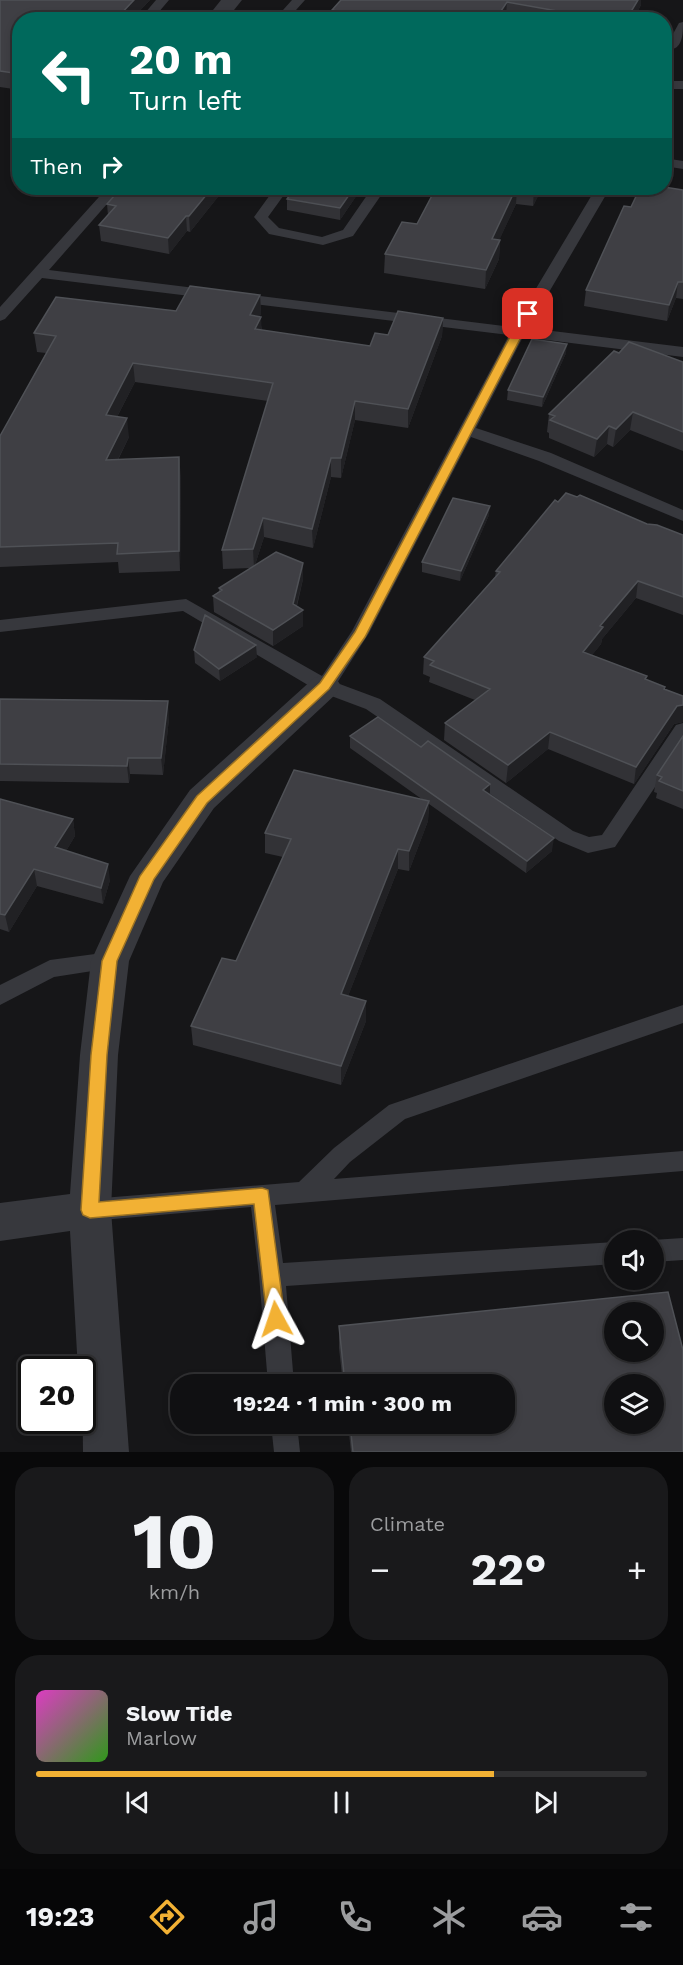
<!DOCTYPE html>
<html lang="en">
<head>
<meta charset="utf-8">
<style>
  body { margin:0; font-family:"Work Sans",sans-serif; background:#19191b; color:#f1f3f6; height:100vh; display:flex; flex-direction:column; font-size:22px; white-space:nowrap }
  * { box-sizing:border-box; margin:0 }
  p { font-size:20px; color:#9c9d9f }
  .icon { flex:none; width:33px; height:33px; fill:none; stroke:currentColor; stroke-width:2; stroke-linecap:round; stroke-linejoin:round }
  .map { position:relative; height:1452px; overflow:hidden }
  .panel { display:flex; flex-direction:column; gap:15px; padding:15px; background:#09090a; flex:1 }
  .panel>* { flex:none }
  .top-card { position:absolute; left:12px; top:12px; width:660px; height:183px; border-radius:24px; box-shadow:0 3px 9px #0003,0 0 0 2px #303032; background:#00695c; color:#fff; overflow:hidden }
  .controls { position:absolute; left:604px; top:1230px; display:grid; gap:12px }
  .controls a { display:grid; place-items:center; width:60px; height:60px; border-radius:50%; background:#101012; box-shadow:0 3px 9px #0003,0 0 0 2px #303032; font-size:30px }
  .speed { position:absolute; left:18px; top:1356px; display:flex; gap:12px; font-size:30px; font-weight:700; text-align:center }
  .speed>* { display:grid; place-content:center; width:78px; height:78px; border-radius:50%; background:#101012; box-shadow:0 3px 9px #0003,0 0 0 2px #303032; line-height:1 }
  .speed .limit { border:3px solid #111; border-radius:9px; background:#fff; color:#111 }
  .pin { position:absolute; display:grid; place-items:center; width:51px; height:51px; color:#fff; margin:-26px; border-radius:12px; box-shadow:0 3px 9px #0006 }
  .me { position:absolute; width:66px; margin:-33px; rotate:355deg; stroke-linejoin:round; filter:drop-shadow(0 0 4px #0008) }
  .turn { display:flex; align-items:center; gap:21px; height:126px; padding:0 18px; font-size:27px }
  .turn .icon { width:78px; height:78px; stroke-width:2.5 }
  .turn b { display:block; font-size:42px; line-height:51px }
  .then { display:flex; align-items:center; height:57px; padding:0 18px; background:#0003; gap:12px; font-size:22px }
  .big { font-size:45px; font-weight:700; line-height:1.1 }
  .panel .card { flex:1; display:flex; flex-direction:column; justify-content:center; gap:9px; min-width:0; padding:0 21px; border-radius:24px; background:#19191b }
  .panel .dial { align-items:center; gap:0 }
  .dial b { font-size:78px; line-height:1 }
  .song { display:flex; align-items:center; gap:18px }
  .cover { width:72px; height:72px; border-radius:9px; background:linear-gradient(135deg,hsl(310 70% 55%),hsl(110 70% 35%)) }
  .played { height:6px; border-radius:3px; background:linear-gradient(90deg,#f2b134 75%,#303032 75%) }
  .keys { display:flex; justify-content:space-around; direction:ltr }
  .heat { display:flex; justify-content:space-between; align-items:center; font-size:33px; direction:ltr }
  .panel .tiles { flex:1; display:grid; gap:15px; grid-template-columns:1fr 1fr }
  .card:last-child { grid-column:span 2 }
  .trip { position:absolute; left:170px; top:1374px; width:345px; height:60px; border-radius:24px; background:#101012; box-shadow:0 3px 9px #0003,0 0 0 2px #303032; font-weight:700; line-height:60px; text-align:center }
  .dock { display:flex; height:96px; justify-content:space-around; align-items:center; background:#060607; color:#9c9d9f }
  .dock .icon { width:42px; height:42px }
  .dock .active { color:#f2b134 }
  .dock b { font-size:27px; color:#f1f3f6 }
  .map>svg:first-child { display:block }
  .lines { fill:none; stroke-linecap:round; stroke-linejoin:round }
  .service { fill:#37383d; fill-rule:evenodd }
  .minor { fill:#37383d; fill-rule:evenodd }
  .wall { fill:#323236; fill-rule:evenodd }
  .shaded-wall { fill:#212124 }
  .building { fill:#3f3f44; stroke:#4f5156; stroke-width:1.5; fill-rule:evenodd }
  .route { fill:#f2b134; stroke:#9d7322; stroke-width:1.5 }
</style>
</head>
<body>
<div class="map">
<svg width="683" height="1452" viewBox="0 0 683 1452">
  <rect width="100%" height="100%" fill="#161618"/>
  <g class="lines">
    <!-- service -->
    <path class="service" d="M156 0H169L152 20H139Z
      M292 0H305L287 20H274Z
      M683 22C683 32 683 46 673 49L669 48 667 45 679 23Z
      M664 81H683V89H664Z
      M664 158 683 161V169L664 166Z
      M107 188H121L49 270 513 327 596 188H610L528 328 683 347V357L523 337 476 428 551 453 683 510V521L539 461 471 437 369 633 337 683 380 699 573 831 589 837 602 835 676 725 683 723V745L615 847 588 853 559 841 366 709 318 691 183 611 0 632V620L186 599 322 676 352 631 509 335 42 278 5 319 0 321V307Z
      M275 188H289L268 217 279 228 322 237 343 230 372 188H386L353 236 323 245 269 234 254 217Z
      M110 952 118 955 121 961 118 967 54 977 0 1005V985L50 960Z
      M683 1005V1023L405 1119 350 1162 334 1179 683 1151V1171L275 1205 283 1263 615 1242V1264L286 1286 294 1384H268L259 1275 251 1207 90 1221 81 1218 78 1210 81 1202 90 1199 299 1182 334 1148 389 1105Z
      M683 1238V1260L654 1262V1240H652Z
      M271 1424H297L300 1452H274Z"/>
    <!-- minor -->
    <path class="minor" d="M221 0H242L226 20H205Z
      M325 675 336 678 341 686 336 694 214 808 163 882 129 961 118 1055 111 1210 129 1452H83L82 1370H78L70 1231 0 1241V1203L70 1194 80 1055 91 961 130 876 190 790 314 678Z"/>
  </g>
  <!-- wall -->
  <path class="wall" d="M0 0H150L131 20H20V90L0 87Z
    M341 0H641V5L633 20H528L506 16 503 20H332V10Z
    M121 188H225L190 232 187 231 169 254 101 241 99 225 108 215 107 204Z
    M295 188H361V189L340 220 287 210V199Z
    M436 188H542L533 206 516 204 499 240H500L499 259 485 289 384 273 385 254 417 224Z
    M683 190V299L676 298 667 321 584 306 586 290 631 207Z
    M260 295 261 314 259 316 262 330 370 346 388 335 443 318 442 336 408 428 355 420 341 478 331 477 313 548 264 537 255 565 303 563V579L297 606 303 610V626L273 646 214 612 213 596 219 592V588L251 568 223 569 222 550 268 401 135 382 117 417 129 437 118 460 181 476 180 571 119 573 118 562 0 567V436L46 353 37 352 34 333 176 311Z
    M566 353 542 407 507 400 508 390Z
    M619 353 683 362V451L630 430 613 447 607 444 594 457 549 438V433L547 432 549 414Z
    M489 515 460 581 422 572V562Z
    M647 524 683 535V615L636 598 602 639 601 644 592 655 647 676 646 680 665 689 683 696V722L674 724 634 784 548 749 506 783 444 740 445 723 475 700 429 682 430 677 423 674 424 657 495 577 496 571Z
    M194 650 257 657 220 681 195 663Z
    M0 699 169 718 163 775 130 774 129 783 0 781Z
    M350 736 421 747 490 784V795L552 851 526 873 429 804 428 821 409 871 398 869 348 996 366 1001V1021L341 1085 193 1045 191 1026 236 961 283 857 265 853V833L423 800 350 748Z
    M683 736V809L656 798 657 793 654 792 657 775Z
    M0 799 73 819 75 836 66 851 110 880 103 904 37 886 9 932 0 929Z
    M668 1292 683 1350V1452H351L348 1424H504V1384H343L339 1348V1326ZM615 1312H654V1352H615ZM615 1384H654V1424H615Z"/>
  <!-- shaded-wall -->
  <path class="shaded-wall" d="M134 0H150L131 20H115Z
    M638 0H641V5L633 20H626Z
    M507 2 506 16 503 20H495Z
    M471 11V20H465Z
    M212 188H225L190 232 189 216Z
    M354 188H361V189L340 220V208Z
    M516 188H517L516 204 491 258 492 239Z
    M534 188H542L533 206Z
    M186 216 187 231 169 254 168 238Z
    M500 240 499 259 485 289 486 270Z
    M678 282 676 298 667 321 669 305Z
    M260 295 261 314 251 334 250 315Z
    M261 317 262 335 255 329Z
    M443 318 442 336 408 428V409Z
    M567 344 566 353 542 407 543 397Z
    M133 363 135 382 108 434 106 415Z
    M355 401V420L341 478V458Z
    M633 412 630 430 613 447 616 429Z
    M127 418 129 437 108 479 106 460Z
    M609 426 607 444 594 457 597 439Z
    M179 457 181 476 180 571 179 551Z
    M331 458V477L313 548 312 529Z
    M490 506 489 515 460 581 461 571Z
    M263 518 264 537 254 568 253 549Z
    M303 563V579L294 615 303 610V626L273 646V630L293 604Z
    M638 581 636 598 602 639 601 644 581 669 583 652 600 626Z
    M256 645 257 657 220 681 219 669Z
    M168 701 169 718 163 775 161 758Z
    M683 705V722L674 724 634 784 636 767 677 706Z
    M550 732 548 749 506 783 508 765Z
    M128 758 130 774 129 783 127 766Z
    M490 784V796L483 790Z
    M429 801 428 821 409 871V851Z
    M73 819 75 836 58 864 55 847Z
    M554 838 552 851 526 873 527 861Z
    M398 849V869L341 1014V994Z
    M108 864 110 880 103 904 101 888Z
    M34 869 37 886 9 932 5 915Z
    M366 1001V1021L341 1085V1066Z"/>
  <!-- building -->
  <path class="building" d="M0 0H134L115 20H20V74L0 71Z
    M341 0H638L626 20H608L507 2 495 20H486L471 11 465 20H343L348 13 332 10Z
    M664 187 683 190V282H678L669 305 586 290 624 206 631 207 640 188Z
    M121 188H212L189 216H186L168 238 99 225 116 206 107 204Z
    M295 188H354L340 208 287 199Z
    M436 188H516L492 239 500 240 486 270 385 254 402 222 417 224Z
    M190 286 260 295 250 315 261 317 255 329 370 346 375 333 388 335 398 311 443 318 408 409 355 401 341 458H331L312 529 263 518 253 549 222 550 273 383 133 363 106 415 127 418 106 460 179 457V551L117 554 118 543 0 547V436L56 336 34 333 56 297 176 311Z
    M532 339 567 344 543 397 508 390Z
    M629 342 683 362V432L633 412 616 429 609 426 597 439 550 420 555 416 549 414 614 351 619 353Z
    M566 493 577 497 580 495 647 524 657 525 683 535V597L638 581 600 626 603 627 583 652 647 676 645 679 665 687 664 689 683 696V705L677 706 636 767 550 732 508 765 445 723 490 689 430 665 434 661 424 657 500 572 496 571 555 500 558 502Z
    M453 498 490 506 461 571 422 562Z
    M276 552 303 563 293 604 303 610 273 630 213 596 222 590 219 588Z
    M205 615 256 645 219 669 194 650Z
    M0 699 168 701 161 758H128L127 766 0 764Z
    M378 717 421 747 428 741 490 784 483 790 554 838 527 861 350 736Z
    M683 736V791L659 781 662 777 657 775Z
    M294 770 429 801 409 851 398 849 341 994 366 1001 341 1066 191 1026 222 958 236 961 291 839 265 833Z
    M0 799 73 819 55 847 108 864 101 888 34 869 5 915 0 914Z
    M668 1292 683 1350V1452H353L350 1424H504V1384H345L339 1326ZM615 1312H654V1352H615ZM615 1384H654V1424H615Z"/>
  <!-- route -->
  <path class="route" d="M528 311 533 314 365 637 329 689 207 803 154 879 117 961 107 1055 99 1202 262 1188 268 1190 285 1319 282 1325 276 1327 270 1325 267 1319 254 1204 90 1218 83 1215 81 1210 91 1055 102 961 140 876 197 796 320 683 355 632 522 314Z"/>
</svg>
<div class="controls">
<a><svg class="icon" aria-label="sound" viewBox="0 0 24 24"><path d="M4 9h4l5-4v14l-5-4H4zM17 9q2 3 0 6"/></svg></a>
<a><svg class="icon" aria-label="search" viewBox="0 0 24 24"><circle cx="10" cy="10" r="6"/><path d="M15 15l6 6"/></svg></a>
<a><svg class="icon" aria-label="layers" viewBox="0 0 24 24"><path d="M12 4l9 5-9 5-9-5zM3 14l9 5 9-5"/></svg></a>
</div>
<div class="speed"><div class="limit">20</div></div>
<div class="pin" style="left:528px;top:314px;background:#d93025"><svg class="icon" aria-label="arrive" viewBox="0 0 24 24"><path d="M6 21V4h12l-3 4 3 4H6"/></svg></div>
<svg class="me" style="left:276px;top:1319px" viewBox="-20 -20 40 40"><path d="M0-17L14 15 0 8-14 15z" fill="#f2b134" stroke="#fff" stroke-width="4"/></svg>
<div class="trip">19:24 · 1 min · 300 m</div>
<div class="top-card">
<div class="turn"><svg class="icon" aria-label="left" viewBox="0 0 24 24"><path d="M17 20v-9H6M10 6l-5 5 5 5"/></svg><div><b>20 m</b>Turn left</div></div>
<div class="then">Then<svg class="icon" aria-label="right" viewBox="0 0 24 24"><path d="M7 20v-9h11M14 6l5 5-5 5"/></svg></div>
</div>
</div>
<section class="panel">
<div class="tiles">
<div class="card dial"><b>10</b><p>km/h</p></div>
<div class="card"><p>Climate</p>
<div class="heat"><a>−</a><b class="big">22°</b><a>+</a></div>
</div>
<div class="card">
<div class="song"><i class="cover"></i><div><b>Slow Tide</b><p>Marlow</p></div></div>
<div class="played"></div>
<div class="keys"><svg class="icon" aria-label="previous" viewBox="0 0 24 24"><path d="M18 5L8 12l10 7zM5 5v14"/></svg><svg class="icon" aria-label="pause" viewBox="0 0 24 24"><path d="M8 5v14M16 5v14"/></svg><svg class="icon" aria-label="next" viewBox="0 0 24 24"><path d="M6 5l10 7-10 7zM19 5v14"/></svg></div>
</div>
</div>
</section>
<nav class="dock">
<b>19:23</b>
<svg class="icon active" aria-label="directions" viewBox="0 0 24 24"><path d="M12 3l9 9-9 9-9-9zM9 14v-3h6M13 9l2 2-2 2"/></svg>
<svg class="icon" aria-label="music" viewBox="0 0 24 24"><path d="M9 18V5l10-2v13"/><circle cx="6" cy="18" r="3"/><circle cx="16" cy="16" r="3"/></svg>
<svg class="icon" aria-label="phone" viewBox="0 0 24 24"><path d="M5 4h4l2 5-3 2q2 4 5 5l2-3 5 2v4C11 20 4 13 5 4z"/></svg>
<svg class="icon" aria-label="climate" viewBox="0 0 24 24"><path d="M12 3v18M4 7l16 10M4 17L20 7"/></svg>
<svg class="icon" aria-label="car" viewBox="0 0 24 24"><path d="M5 17H2v-5l4-1 3-4h7l3 4 3 1v5h-3M9 17h6M6 11h13"/><circle cx="7" cy="17" r="2"/><circle cx="17" cy="17" r="2"/></svg>
<svg class="icon" aria-label="filters" viewBox="0 0 24 24"><path d="M4 7h16M4 17h16"/><circle cx="9" cy="7" r="2"/><circle cx="15" cy="17" r="2"/></svg>
</nav>
</body>
</html>
